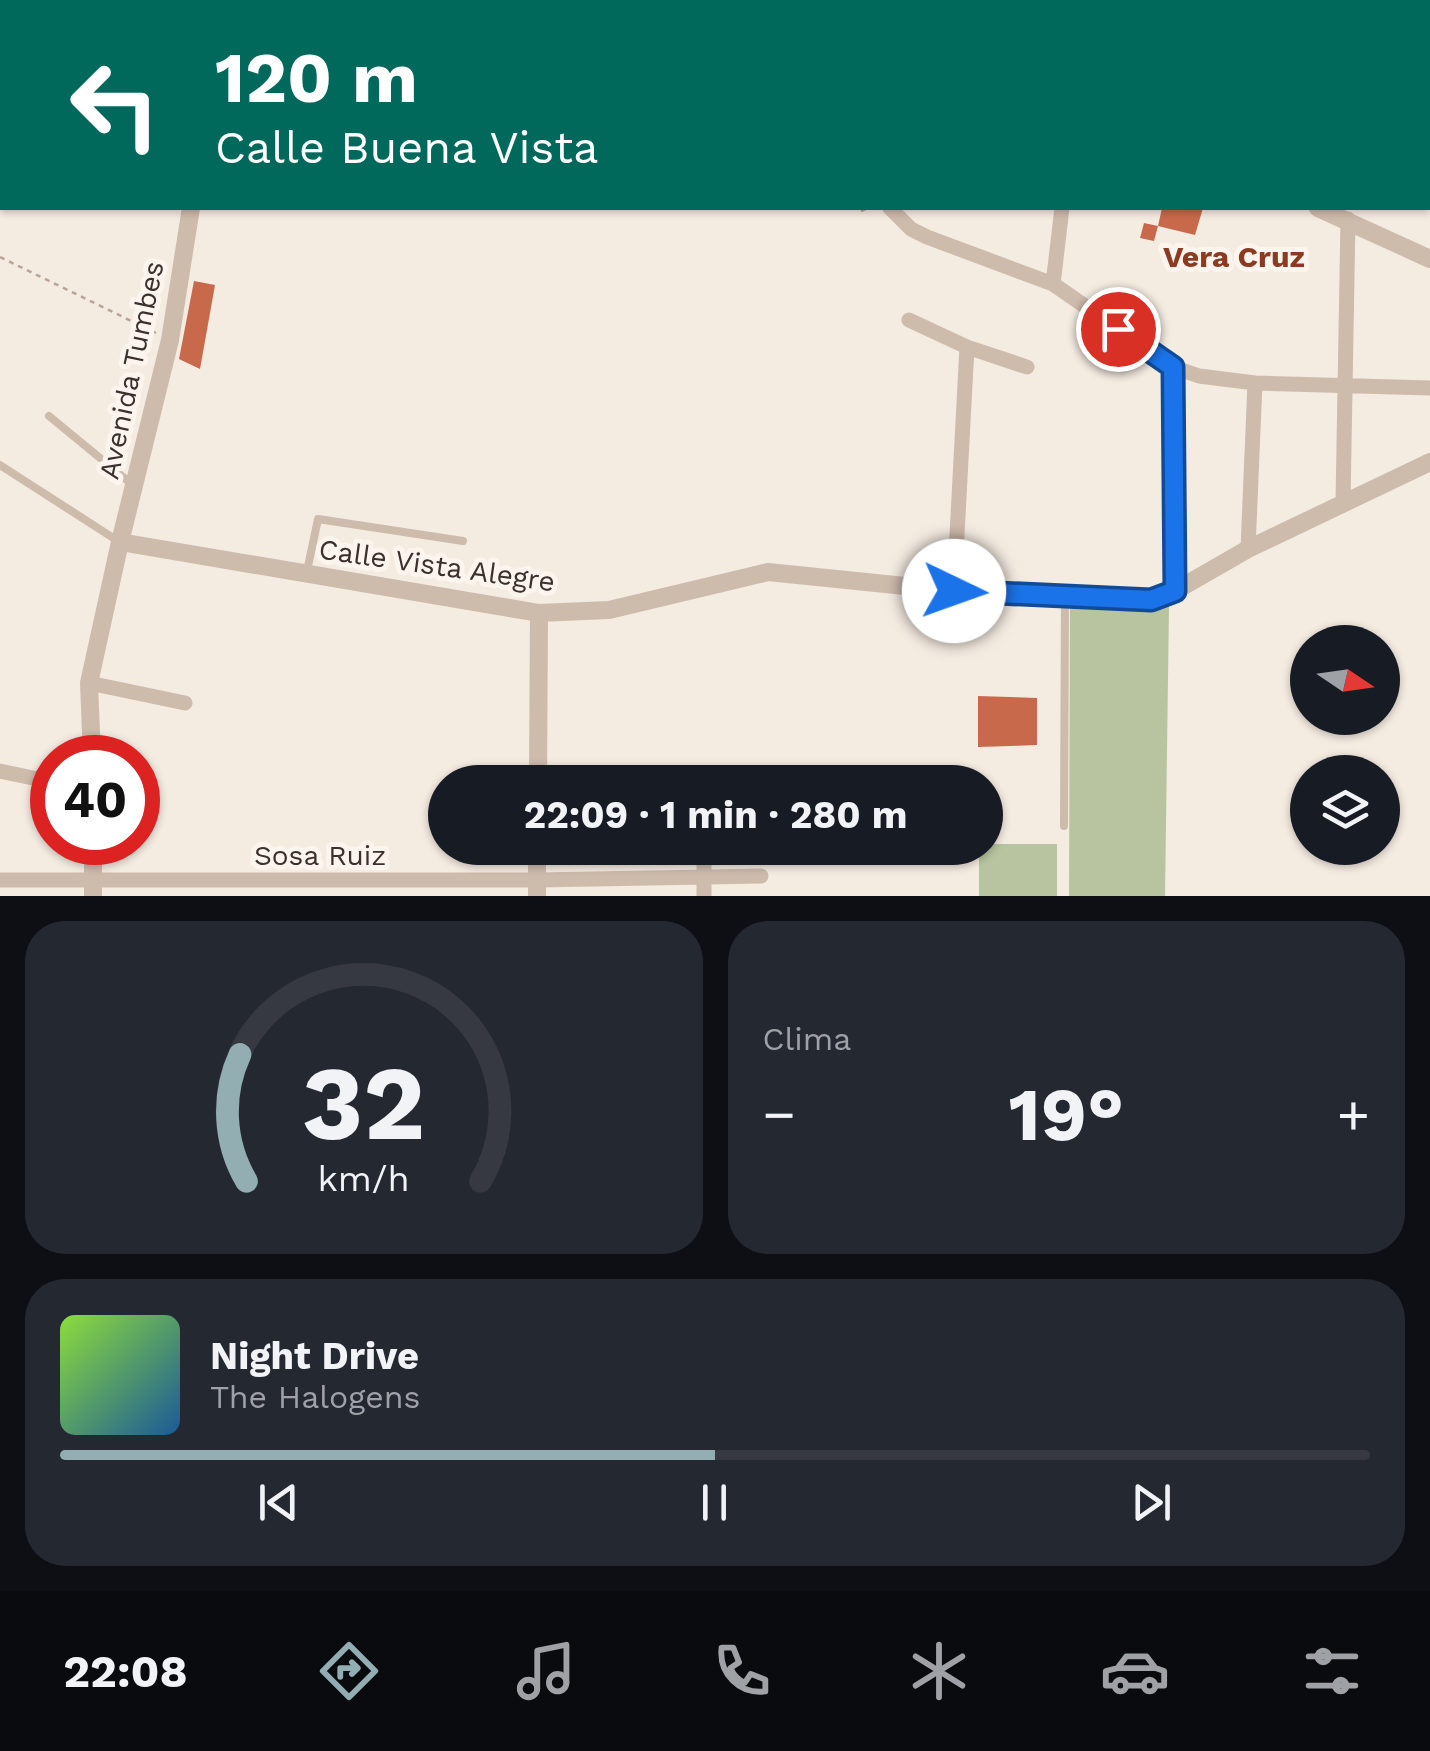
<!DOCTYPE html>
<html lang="es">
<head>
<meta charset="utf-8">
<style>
  body { margin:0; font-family:"Work Sans",sans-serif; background:#242831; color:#f1f3f6; height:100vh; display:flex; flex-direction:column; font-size:38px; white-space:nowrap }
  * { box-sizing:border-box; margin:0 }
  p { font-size:32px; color:#9ea1a6 }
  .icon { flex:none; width:55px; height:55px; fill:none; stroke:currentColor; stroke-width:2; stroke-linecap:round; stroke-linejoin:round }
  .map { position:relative; height:896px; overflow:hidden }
  .drawer { display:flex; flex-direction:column; gap:25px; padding:25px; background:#0d0f14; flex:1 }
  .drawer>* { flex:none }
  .banner { position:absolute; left:0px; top:0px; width:1430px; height:210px; box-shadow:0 2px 8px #0004; background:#00695c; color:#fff; overflow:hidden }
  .needle { width:65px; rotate:103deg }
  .controls { position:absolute; left:1290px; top:625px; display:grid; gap:20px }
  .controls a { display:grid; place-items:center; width:110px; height:110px; border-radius:50%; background:#171b24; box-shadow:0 2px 8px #0004; font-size:50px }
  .speed { position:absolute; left:30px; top:735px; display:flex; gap:20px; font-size:50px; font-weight:700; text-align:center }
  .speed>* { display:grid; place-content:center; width:130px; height:130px; border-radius:50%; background:#171b24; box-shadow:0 2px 8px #0004; line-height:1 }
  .speed .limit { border:15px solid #d22; background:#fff; color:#111 }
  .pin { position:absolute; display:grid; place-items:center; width:85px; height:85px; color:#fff; margin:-42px; border:5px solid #fff; border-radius:50%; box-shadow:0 2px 10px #0007 }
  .me { position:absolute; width:110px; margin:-55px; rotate:93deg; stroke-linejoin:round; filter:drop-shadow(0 0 8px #0008) }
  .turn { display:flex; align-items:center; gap:35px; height:210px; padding:0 50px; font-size:45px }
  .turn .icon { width:130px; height:130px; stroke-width:2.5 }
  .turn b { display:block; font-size:70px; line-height:85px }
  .big { font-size:75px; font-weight:700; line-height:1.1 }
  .drawer .widget { flex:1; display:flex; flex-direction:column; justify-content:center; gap:15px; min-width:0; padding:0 35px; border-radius:40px; background:#242831 }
  .drawer .dial { align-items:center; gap:0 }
  .dial svg { height:260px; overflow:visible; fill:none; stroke:#363941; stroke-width:7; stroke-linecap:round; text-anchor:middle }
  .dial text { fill:#f1f3f6; stroke:none }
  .song { display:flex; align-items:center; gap:30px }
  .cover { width:120px; height:120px; border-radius:15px; background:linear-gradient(135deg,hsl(90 70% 55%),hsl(210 70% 35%)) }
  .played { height:10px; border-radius:5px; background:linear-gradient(90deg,#92aeb2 50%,#363941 50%) }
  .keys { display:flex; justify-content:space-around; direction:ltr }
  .heat { display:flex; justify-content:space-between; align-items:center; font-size:55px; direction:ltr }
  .drawer .tiles { flex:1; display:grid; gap:25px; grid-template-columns:1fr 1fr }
  .widget:last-child { grid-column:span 2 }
  .trip { position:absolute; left:428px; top:765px; width:575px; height:100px; border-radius:50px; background:#171b24; box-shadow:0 2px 8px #0004; font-weight:700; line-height:100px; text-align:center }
  .tabs { display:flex; height:160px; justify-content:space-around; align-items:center; background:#090b0e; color:#9ea1a6 }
  .tabs .icon { width:70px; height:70px }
  .tabs .active { color:#92aeb2 }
  .tabs b { font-size:45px; color:#f1f3f6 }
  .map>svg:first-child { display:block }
  .green { fill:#b8c4a0 }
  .building { fill:#c8694b }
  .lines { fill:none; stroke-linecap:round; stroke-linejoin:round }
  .path { stroke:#b9a596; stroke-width:2.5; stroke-dasharray:5 5; stroke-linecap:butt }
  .service { stroke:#cdbbac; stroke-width:8 }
  .minor { stroke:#cdbbac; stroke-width:15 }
  .tertiary { stroke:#cdbbac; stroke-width:18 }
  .route-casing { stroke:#114b97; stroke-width:25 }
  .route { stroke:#1a73e8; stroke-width:18 }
  .labels { text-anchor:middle; stroke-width:10; stroke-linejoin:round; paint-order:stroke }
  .street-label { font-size:28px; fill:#3b302b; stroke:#fbf5ee }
  .neighbourhood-label { font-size:30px; font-weight:bold; fill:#8c3b22; stroke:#fbf5ee }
</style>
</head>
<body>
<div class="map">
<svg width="1430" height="896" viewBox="0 0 1430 896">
  <rect width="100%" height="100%" fill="#f4ebe1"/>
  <!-- green -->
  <path class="green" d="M1070 603 1169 607 1165 896H1069Z
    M985 844H1057V896H979V848H985Z"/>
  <!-- building -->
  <path class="building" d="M1162 208H1203L1195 235 1158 226Z
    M1144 223 1158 226 1154 241 1140 238Z
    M194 281 215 285 200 369 179 359Z
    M978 696 1037 698V745L978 747Z"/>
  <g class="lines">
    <!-- path -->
    <path class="path" d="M861 211 868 208
      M0 257 156 333"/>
    <!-- service -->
    <path class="service" d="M49 416 134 486
      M0 465 118 541
      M307 571 318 519 463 541
      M1064 826 1065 596"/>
    <!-- minor -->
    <path class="minor" d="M146 0 152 2
      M406 0 420 2
      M1018 0 1020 2
      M59 2 60 0
      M890 208 911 229 927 237 1053 284 1173 367 1199 376 1255 383 1430 388
      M1053 284 1062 208
      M909 320 967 347 1027 367
      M1173 367 1175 591
      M1343 503 1348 219
      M1248 549 1255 383
      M954 591 967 347
      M89 683 185 703
      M0 771 52 782
      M704 848V896
      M0 880H537L761 876"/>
    <!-- tertiary -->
    <path class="tertiary" d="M195 0V2
      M721 0 725 2
      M1318 208 1430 259
      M120 542 539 613 609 610 768 572 954 591 1151 600 1175 591 1248 549 1430 462
      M92 758 89 683 120 542 170 340 191 208
      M538 782 539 613
      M93 896V842
      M537 896V848"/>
  </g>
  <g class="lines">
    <!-- route casing -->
    <g class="route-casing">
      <path id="route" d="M954 591 1151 600 1175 591 1173 367 1118 329"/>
    </g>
    <!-- route -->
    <use href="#route" class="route"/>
  </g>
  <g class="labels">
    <!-- street labels -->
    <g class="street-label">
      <text transform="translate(131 370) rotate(-78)" y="10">Avenida Tumbes</text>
      <text transform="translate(437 565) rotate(8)" y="10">Calle Vista Alegre</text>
      <text x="320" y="865">Sosa Ruiz</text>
    </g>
    <!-- neighbourhood labels -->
    <g class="neighbourhood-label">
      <text x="1234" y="267">Vera Cruz</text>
    </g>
  </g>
</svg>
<div class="controls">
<a><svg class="needle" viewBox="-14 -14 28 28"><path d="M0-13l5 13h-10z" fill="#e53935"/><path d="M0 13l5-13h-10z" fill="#9ea1a6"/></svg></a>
<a><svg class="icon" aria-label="layers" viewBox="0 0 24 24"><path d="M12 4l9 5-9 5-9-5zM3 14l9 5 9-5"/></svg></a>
</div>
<div class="speed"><div class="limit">40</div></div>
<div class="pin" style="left:1118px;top:329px;background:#d93025"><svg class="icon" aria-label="arrive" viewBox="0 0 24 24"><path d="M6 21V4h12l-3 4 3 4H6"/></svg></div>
<svg class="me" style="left:954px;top:591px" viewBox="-20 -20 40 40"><circle r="19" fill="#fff"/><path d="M0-13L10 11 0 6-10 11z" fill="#1a73e8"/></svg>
<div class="trip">22:09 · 1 min · 280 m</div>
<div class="banner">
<div class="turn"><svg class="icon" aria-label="left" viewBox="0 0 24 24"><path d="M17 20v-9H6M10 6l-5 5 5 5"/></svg><div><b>120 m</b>Calle Buena Vista</div></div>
</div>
</div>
<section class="drawer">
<div class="tiles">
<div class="widget dial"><svg viewBox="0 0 100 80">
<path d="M14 69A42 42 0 1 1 86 69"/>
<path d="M14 69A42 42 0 0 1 12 30" stroke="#92aeb2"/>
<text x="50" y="56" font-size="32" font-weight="700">32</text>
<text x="50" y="72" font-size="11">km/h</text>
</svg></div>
<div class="widget"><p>Clima</p>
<div class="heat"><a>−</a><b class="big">19°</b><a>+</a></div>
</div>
<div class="widget">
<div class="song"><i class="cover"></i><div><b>Night Drive</b><p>The Halogens</p></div></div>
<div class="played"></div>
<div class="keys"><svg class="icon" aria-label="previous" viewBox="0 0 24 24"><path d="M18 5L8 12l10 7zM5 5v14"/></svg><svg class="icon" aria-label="pause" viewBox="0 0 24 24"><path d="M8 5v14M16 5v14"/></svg><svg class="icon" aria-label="next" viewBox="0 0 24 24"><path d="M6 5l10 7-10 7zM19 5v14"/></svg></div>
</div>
</div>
</section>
<nav class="tabs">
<b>22:08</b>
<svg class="icon active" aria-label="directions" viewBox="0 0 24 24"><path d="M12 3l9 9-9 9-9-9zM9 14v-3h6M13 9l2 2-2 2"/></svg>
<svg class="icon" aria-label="music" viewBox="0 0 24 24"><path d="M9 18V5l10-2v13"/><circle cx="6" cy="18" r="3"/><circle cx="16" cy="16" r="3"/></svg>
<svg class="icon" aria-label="phone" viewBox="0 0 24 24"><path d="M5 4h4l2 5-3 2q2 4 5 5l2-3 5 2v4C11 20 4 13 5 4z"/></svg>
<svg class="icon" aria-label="climate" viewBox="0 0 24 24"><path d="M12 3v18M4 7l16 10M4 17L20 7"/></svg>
<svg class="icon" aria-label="car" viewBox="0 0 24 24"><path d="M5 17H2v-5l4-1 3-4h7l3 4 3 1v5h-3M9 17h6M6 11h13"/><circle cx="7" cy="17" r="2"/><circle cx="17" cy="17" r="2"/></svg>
<svg class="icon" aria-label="filters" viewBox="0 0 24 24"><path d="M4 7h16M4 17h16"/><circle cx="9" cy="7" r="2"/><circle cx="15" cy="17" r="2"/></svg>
</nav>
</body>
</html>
